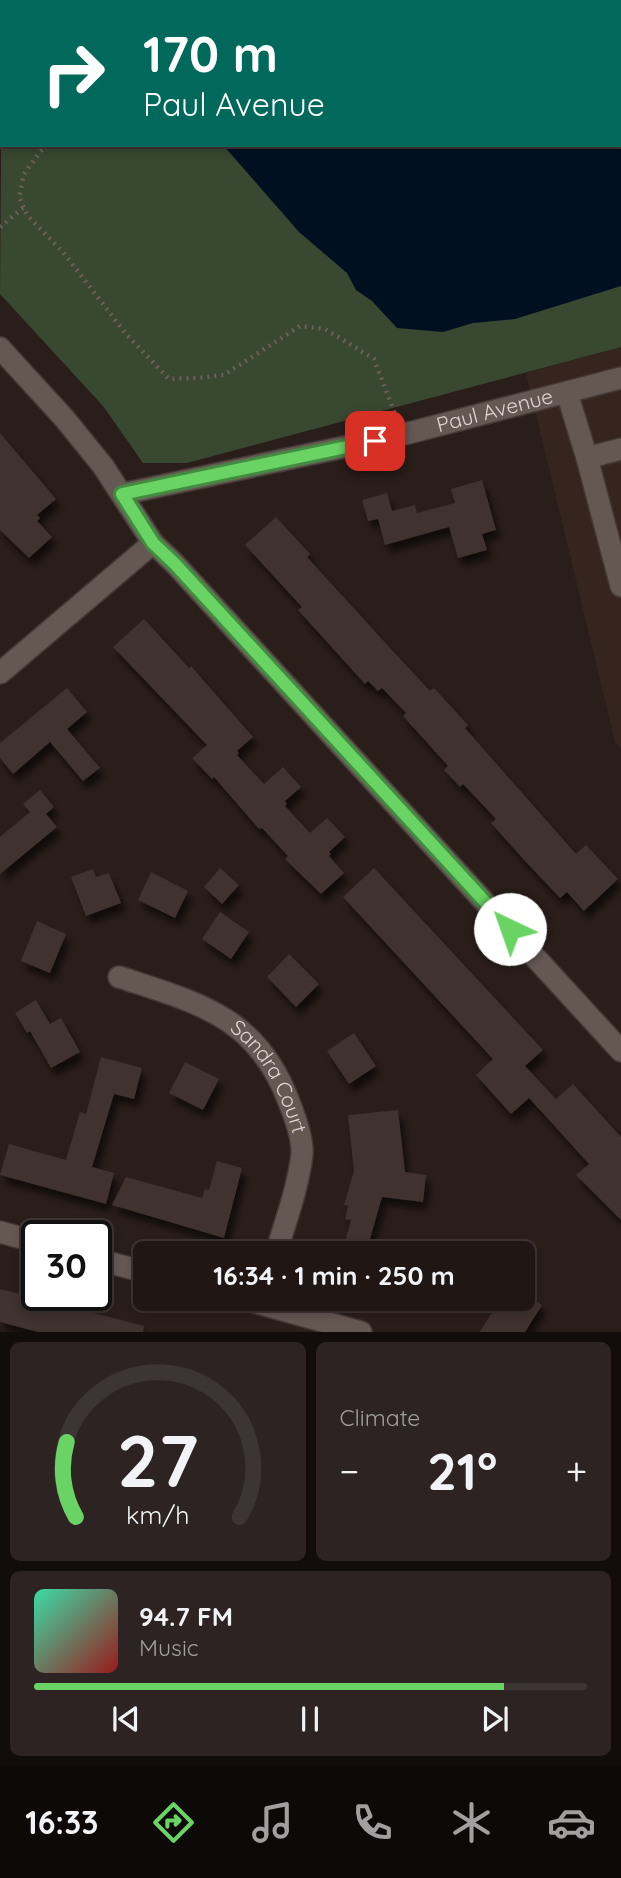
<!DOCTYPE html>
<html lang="en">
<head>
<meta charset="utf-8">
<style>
  body { margin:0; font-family:Quicksand,sans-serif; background:#2d2322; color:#f1f3f6; height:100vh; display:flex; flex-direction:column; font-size:26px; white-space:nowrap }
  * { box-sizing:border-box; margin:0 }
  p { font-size:23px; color:#a29fa0 }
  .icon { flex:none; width:38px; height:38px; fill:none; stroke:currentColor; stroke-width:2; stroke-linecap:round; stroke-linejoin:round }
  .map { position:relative; height:1332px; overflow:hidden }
  .panel { display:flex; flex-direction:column; gap:10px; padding:10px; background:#120c0b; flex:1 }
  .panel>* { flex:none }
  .banner { position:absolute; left:0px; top:0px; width:621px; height:147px; box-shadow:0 4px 10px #0003,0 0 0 2px #3d3534; background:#00695c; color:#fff; overflow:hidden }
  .speed { position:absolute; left:21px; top:1220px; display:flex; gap:14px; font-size:35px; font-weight:700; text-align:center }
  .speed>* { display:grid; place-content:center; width:91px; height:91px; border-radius:50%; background:#201614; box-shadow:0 4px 10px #0003,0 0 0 2px #3d3534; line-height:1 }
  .speed .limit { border:4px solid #111; border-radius:10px; background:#fff; color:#111 }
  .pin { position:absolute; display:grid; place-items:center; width:60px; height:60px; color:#fff; margin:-30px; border-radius:14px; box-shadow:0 4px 10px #0006 }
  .me { position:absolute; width:77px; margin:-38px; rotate:318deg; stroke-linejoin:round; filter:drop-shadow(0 0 5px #0008) }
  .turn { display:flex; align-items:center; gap:24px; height:147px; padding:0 28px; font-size:32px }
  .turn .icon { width:91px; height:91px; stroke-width:2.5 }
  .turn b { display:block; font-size:49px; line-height:60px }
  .big { font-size:52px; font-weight:800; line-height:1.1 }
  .panel .tile { flex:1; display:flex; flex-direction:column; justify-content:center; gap:10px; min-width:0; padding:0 24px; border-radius:10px; background:#2d2322 }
  .panel .dial { align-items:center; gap:0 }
  .dial svg { height:182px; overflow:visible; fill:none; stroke:#3d3534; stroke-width:7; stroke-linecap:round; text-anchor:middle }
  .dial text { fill:#f1f3f6; stroke:none }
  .song { display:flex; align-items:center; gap:21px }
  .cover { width:84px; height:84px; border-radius:10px; background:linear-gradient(135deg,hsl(160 70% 55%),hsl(0 70% 35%)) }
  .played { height:7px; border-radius:4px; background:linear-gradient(90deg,#69d464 85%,#3d3534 85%) }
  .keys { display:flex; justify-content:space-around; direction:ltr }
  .heat { display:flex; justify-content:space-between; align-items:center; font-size:38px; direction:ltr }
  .panel .tiles { flex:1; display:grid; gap:10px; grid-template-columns:1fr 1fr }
  .tile:last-child { grid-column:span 2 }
  .trip { position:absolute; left:133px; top:1241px; width:402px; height:70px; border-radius:10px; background:#201614; box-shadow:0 4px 10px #0003,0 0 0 2px #3d3534; font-weight:800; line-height:70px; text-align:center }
  .dock { display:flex; height:112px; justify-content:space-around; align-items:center; background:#0d0908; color:#a29fa0 }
  .dock .icon { width:49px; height:49px }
  .dock .current { color:#69d464 }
  .dock b { font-size:32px; color:#f1f3f6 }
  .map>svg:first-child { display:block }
  .built { fill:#36241e }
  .green { fill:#394831 }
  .water { fill:#001021 }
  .building { fill:#3f332e; filter:url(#shadow) }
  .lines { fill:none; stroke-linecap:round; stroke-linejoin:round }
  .minor-casing { stroke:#433936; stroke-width:24 }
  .path { stroke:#6a5f5c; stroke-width:4.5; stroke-dasharray:2 5; stroke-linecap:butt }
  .minor { stroke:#655853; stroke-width:21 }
  .route-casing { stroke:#448a41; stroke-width:18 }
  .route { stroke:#69d464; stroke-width:12 }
  .labels { text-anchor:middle; stroke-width:7; stroke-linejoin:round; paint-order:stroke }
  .street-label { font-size:21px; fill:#ded5d2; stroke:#0f0908 }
</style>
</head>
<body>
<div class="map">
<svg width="621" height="1332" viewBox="0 0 621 1332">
  <defs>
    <filter id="shadow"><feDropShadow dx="4.5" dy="8" stdDeviation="3.5" flood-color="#0009"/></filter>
  </defs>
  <rect width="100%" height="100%" fill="#2a1e1a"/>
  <!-- built -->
  <path class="built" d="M621 347V748L615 742 526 373Z"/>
  <!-- green -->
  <path class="green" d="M229 0H621V347L187 463H143L103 406 0 294 2 28V145H620V2H227Z"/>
  <!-- water -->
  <path class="water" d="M308 0H621V286L515 319 473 323 443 332 397 328 372 301 356 290 347 273 299 232 223 145H620V2H306Z"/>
  <!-- building -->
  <path class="building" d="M0 433 56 499 37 515 40 518 37 521 52 537 29 558 0 530Z
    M482 480 496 530 482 534 487 550 458 558 449 527 385 545 378 519 368 521 362 500 387 493 392 511 415 505 417 513 455 503 451 489Z
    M276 517 310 554 307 557 380 637 430 691 434 688 468 725 465 728 576 854 586 845 618 879 584 911 567 892 560 898 525 861 491 823 496 819 463 784 460 787 444 770 448 766 403 716 406 713 382 688 378 691 368 681 365 684 298 610 302 607 245 545Z
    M144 619 189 668 191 666 253 737 237 751 239 753 237 755 264 784 283 767 301 787 285 801 287 804 285 806 310 833 327 818 345 837 329 852 331 854 329 856 344 873 321 894 285 859 288 856 262 828 259 829 214 777 212 779 192 758 207 745 113 647Z
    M67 688 87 712 67 729 100 768 83 781 50 742 13 774 0 758V743Z
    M40 790 54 807 46 814 57 827 0 874V837L30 812 23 804Z
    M220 868 239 885 222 904 204 887Z
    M374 868 543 1050 525 1066 556 1099 573 1084 621 1137V1220L576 1175 589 1164 529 1098 511 1114 476 1075 493 1059 343 897Z
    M93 869 96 877 109 873 121 903 86 916 71 877Z
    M151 872 188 891 175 918 138 900Z
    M220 912 249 932 231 959 202 939Z
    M37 921 66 934 50 973 21 961Z
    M289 954 319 984 296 1007 267 977Z
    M36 1000 50 1024 61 1018 80 1052 51 1068 30 1031 27 1033 15 1013Z
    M354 1033 376 1066 349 1084 327 1051Z
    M101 1057 142 1068 134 1099 114 1094 92 1167 114 1173 106 1204 0 1175 9 1144 66 1160 80 1112 86 1114Z
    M185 1062 219 1079 203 1110 169 1093Z
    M398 1110 405 1172 426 1175 423 1202 382 1197 366 1253H342L351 1220 345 1219 348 1206 344 1205 354 1171 348 1115Z
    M217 1161 242 1168 224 1238 112 1205 126 1177 202 1198 205 1189 209 1190Z
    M0 1289 144 1326 143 1332H38L0 1322Z
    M501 1298H532L542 1305 525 1332H480Z"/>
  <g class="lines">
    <!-- minor casing -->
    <g class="minor-casing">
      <g id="minor">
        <path d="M0 348 64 418 103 466 153 543 175 564 621 1051"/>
        <path d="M567 393 587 458"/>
        <path d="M621 449 587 458 621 586"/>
        <path id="s1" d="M122 494 401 435 621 378"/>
        <path d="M0 673 153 543"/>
        <path id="s2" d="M119 977C198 1003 257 1016 289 1102 295 1117 303 1138 302 1154 298 1188 286 1220 276 1253"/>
        <path d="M0 1232 37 1242"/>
        <path d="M96 1259 145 1272"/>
        <path d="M240 1298 361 1332"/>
      </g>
    </g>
    <!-- path -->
    <path class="path" d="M269 2 271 0
      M47 145 40 152 24 174 19 197 27 215 63 252 126 334 169 379 197 378 224 375 300 326 325 329 374 359 395 414
      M0 227 24 207"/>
    <!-- minor -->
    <use href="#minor" class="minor"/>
  </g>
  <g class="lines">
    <!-- route casing -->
    <g class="route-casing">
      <path id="route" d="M375 441 122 494 153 543 175 564 510 929"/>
    </g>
    <!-- route -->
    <use href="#route" class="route"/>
  </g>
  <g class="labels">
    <!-- street labels -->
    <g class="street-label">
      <text dy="7" stroke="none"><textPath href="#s1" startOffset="382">Paul Avenue</textPath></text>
      <text dy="7" stroke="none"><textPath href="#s2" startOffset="189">Sandra Court</textPath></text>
    </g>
  </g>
</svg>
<div class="speed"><div class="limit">30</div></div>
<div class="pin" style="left:375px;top:441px;background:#d93025"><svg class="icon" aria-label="arrive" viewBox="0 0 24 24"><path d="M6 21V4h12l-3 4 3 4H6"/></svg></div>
<svg class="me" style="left:510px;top:929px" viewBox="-20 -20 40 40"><circle r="19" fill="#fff"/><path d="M0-13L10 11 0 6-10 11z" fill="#69d464"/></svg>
<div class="trip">16:34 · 1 min · 250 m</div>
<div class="banner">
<div class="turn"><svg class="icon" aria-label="right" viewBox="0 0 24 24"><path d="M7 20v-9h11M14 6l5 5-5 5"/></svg><div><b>170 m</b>Paul Avenue</div></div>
</div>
</div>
<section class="panel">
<div class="tiles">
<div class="tile dial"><svg viewBox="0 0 100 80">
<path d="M14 69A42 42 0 1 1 86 69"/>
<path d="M14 69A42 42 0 0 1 10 36" stroke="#69d464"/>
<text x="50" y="56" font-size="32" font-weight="700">27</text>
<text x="50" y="72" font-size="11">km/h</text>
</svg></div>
<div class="tile"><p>Climate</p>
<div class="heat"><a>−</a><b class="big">21°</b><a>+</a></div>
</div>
<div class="tile">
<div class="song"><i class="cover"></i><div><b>94.7 FM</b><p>Music</p></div></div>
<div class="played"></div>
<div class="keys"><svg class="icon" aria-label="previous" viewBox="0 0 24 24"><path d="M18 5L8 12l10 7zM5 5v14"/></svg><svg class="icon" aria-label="pause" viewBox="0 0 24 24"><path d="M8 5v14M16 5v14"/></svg><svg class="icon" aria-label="next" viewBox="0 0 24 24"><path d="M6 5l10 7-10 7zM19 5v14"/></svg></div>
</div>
</div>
</section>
<nav class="dock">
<b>16:33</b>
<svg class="icon current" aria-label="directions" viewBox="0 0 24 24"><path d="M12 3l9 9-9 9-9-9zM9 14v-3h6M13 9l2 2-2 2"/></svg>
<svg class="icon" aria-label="music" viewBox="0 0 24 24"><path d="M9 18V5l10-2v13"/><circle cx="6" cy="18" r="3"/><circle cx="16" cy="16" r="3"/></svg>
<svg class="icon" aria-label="phone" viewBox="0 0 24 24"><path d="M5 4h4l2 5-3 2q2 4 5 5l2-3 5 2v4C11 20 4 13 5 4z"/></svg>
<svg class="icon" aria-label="climate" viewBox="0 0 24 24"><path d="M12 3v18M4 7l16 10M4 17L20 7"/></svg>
<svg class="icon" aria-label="car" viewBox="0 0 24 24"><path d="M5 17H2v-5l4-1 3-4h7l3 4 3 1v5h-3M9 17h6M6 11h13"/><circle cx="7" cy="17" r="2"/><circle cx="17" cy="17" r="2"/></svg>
</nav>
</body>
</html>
